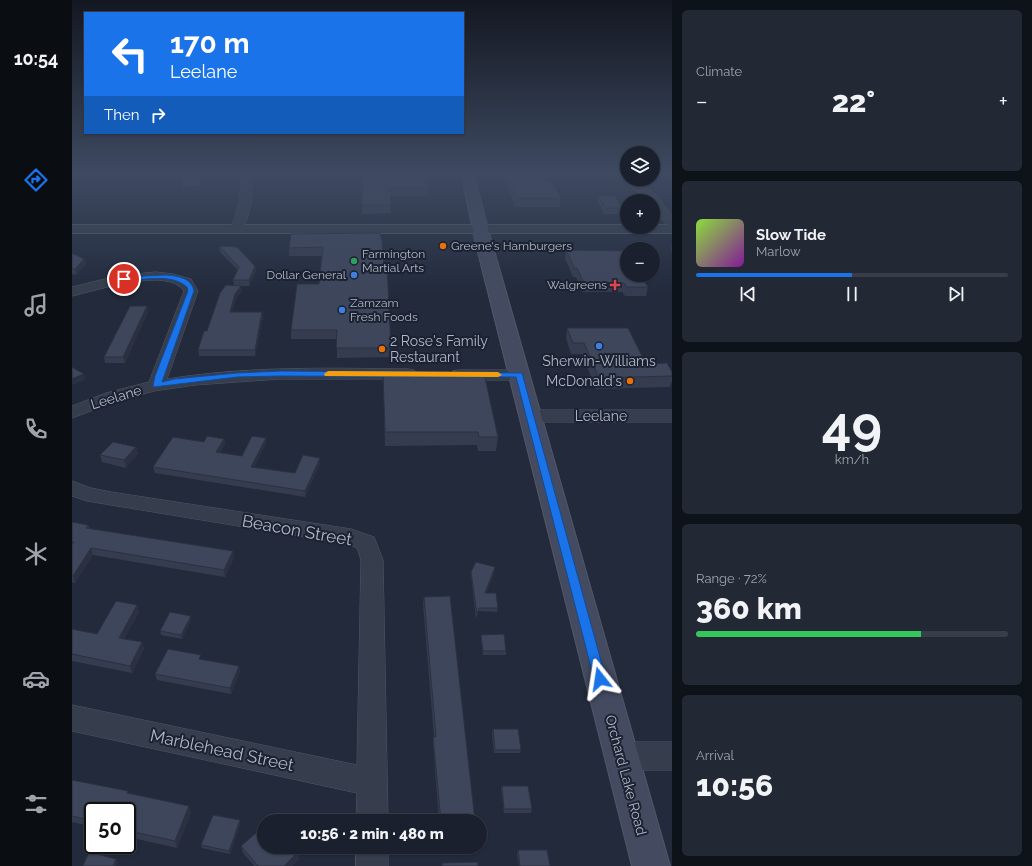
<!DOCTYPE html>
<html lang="en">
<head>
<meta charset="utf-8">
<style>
  body { margin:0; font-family:Raleway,sans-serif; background:#232835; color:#f1f3f6; height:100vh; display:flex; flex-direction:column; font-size:15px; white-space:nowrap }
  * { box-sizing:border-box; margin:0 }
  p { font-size:13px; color:#9fa3aa }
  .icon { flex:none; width:22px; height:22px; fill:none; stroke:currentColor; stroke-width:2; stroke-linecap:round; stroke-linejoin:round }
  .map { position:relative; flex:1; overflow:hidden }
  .drawer { display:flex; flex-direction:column; gap:10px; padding:10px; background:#0e1219; width:360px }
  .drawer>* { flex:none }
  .banner { position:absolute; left:12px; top:12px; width:380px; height:122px; border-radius:0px; box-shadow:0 1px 3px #0004,0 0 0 1px #383e49; background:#1a73e8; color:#fff; overflow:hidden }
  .fabs { position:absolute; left:548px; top:146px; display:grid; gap:8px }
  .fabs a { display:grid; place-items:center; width:40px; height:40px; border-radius:50%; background:#1a202d; box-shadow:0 1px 3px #0004,0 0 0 1px #383e49; font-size:20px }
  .speed { position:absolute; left:12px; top:802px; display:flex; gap:8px; font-size:20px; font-weight:700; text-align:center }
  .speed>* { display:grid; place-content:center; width:52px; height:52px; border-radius:50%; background:#1a202d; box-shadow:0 1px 3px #0004,0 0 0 1px #383e49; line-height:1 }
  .speed .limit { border:2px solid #111; border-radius:6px; background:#fff; color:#111 }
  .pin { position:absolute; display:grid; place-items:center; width:34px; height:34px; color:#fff; margin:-17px; border:2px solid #fff; border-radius:50%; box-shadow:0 1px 4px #0007 }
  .me { position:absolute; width:44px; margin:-22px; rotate:345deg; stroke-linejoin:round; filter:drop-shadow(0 0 3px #0008) }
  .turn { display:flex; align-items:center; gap:14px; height:84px; padding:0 20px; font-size:18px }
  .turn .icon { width:52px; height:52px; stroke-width:2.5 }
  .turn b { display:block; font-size:28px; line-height:34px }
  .then { display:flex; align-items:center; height:38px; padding:0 20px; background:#0003; gap:8px; font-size:15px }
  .big { font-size:30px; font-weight:800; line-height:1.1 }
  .drawer .tile { flex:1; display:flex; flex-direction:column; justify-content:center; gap:6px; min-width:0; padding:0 14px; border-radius:6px; background:#232835 }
  .drawer .dial { align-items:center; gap:0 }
  .dial b { font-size:52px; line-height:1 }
  .song { display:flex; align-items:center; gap:12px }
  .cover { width:48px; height:48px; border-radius:6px; background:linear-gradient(135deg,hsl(90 70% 55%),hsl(290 70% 35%)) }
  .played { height:4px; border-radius:2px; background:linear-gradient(90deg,#1a73e8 50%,#383e49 50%) }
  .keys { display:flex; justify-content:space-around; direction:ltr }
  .heat { display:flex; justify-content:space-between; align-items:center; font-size:22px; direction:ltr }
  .charge { height:6px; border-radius:3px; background:linear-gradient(90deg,#34c759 72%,#383e49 0) }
  .trip { position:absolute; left:185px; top:814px; width:230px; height:40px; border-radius:20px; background:#1a202d; box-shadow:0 1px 3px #0004,0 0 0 1px #383e49; font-weight:800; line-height:40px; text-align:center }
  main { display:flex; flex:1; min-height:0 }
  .tab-bar { display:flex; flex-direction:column; width:72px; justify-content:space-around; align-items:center; background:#0a0d12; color:#9fa3aa }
  .tab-bar .icon { width:28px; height:28px }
  .tab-bar .active { color:#1a73e8 }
  .tab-bar b { font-size:18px; color:#f1f3f6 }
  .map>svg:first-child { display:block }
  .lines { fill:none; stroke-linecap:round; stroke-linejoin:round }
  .minor-casing { stroke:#515767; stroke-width:1 }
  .tertiary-casing { stroke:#515767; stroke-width:2 }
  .secondary-casing { stroke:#515767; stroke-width:2 }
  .minor { fill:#363d4c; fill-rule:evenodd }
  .tertiary { fill:#363d4c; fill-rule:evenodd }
  .secondary { fill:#444b60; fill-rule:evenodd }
  .wall { fill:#353c4f }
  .shaded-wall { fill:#2b3140 }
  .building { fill:#3e465c; stroke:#2b3140 }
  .route { fill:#1a73e8; stroke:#114b97 }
  .slow { fill:#f59e0b }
  .food-dot { fill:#e8710a; stroke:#1b2231; stroke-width:1.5 }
  .leisure-dot { fill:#2e9e5b; stroke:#1b2231; stroke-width:1.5 }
  .shop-dot { fill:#3f7fe0; stroke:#1b2231; stroke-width:1.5 }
  .health-dot { fill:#e0444e; stroke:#1b2231; stroke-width:1.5 }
  .labels { text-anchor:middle; stroke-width:4; stroke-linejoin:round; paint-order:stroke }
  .far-poi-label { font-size:12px; fill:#b2b7c8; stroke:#1b2231; text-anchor:start }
  .poi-label { font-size:14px; fill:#b2b7c8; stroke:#1b2231; text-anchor:start }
  .street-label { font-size:14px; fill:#b2b7c8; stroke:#1b2231 }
  .near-street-label { font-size:17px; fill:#b2b7c8; stroke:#1b2231 }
</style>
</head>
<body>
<main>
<nav class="tab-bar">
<b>10:54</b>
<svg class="icon active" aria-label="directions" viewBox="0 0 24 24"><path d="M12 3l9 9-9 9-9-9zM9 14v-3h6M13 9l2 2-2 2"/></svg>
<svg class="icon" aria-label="music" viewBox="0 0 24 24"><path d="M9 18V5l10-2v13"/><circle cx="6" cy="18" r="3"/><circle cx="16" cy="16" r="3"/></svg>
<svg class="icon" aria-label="phone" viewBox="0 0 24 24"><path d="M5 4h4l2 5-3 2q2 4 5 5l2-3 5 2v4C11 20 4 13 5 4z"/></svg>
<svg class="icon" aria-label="climate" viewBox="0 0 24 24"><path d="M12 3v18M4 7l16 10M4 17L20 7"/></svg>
<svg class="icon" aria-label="car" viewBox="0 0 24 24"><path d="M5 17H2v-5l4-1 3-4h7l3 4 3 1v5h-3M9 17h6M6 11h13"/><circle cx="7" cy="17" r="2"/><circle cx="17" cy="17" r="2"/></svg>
<svg class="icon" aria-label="filters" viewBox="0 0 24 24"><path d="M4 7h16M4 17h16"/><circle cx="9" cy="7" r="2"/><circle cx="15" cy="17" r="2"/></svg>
</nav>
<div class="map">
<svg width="600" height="866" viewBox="0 0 600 866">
  <rect width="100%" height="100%" fill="#222a3c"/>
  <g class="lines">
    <!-- minor casing -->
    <g class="minor-casing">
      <path id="minor" d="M167 172H178C182 192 180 215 168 232H160L158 229C166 210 171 193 167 172Z
        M555 176V179H564L585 196 600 215V227C592 225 581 209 581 201H577L558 186 552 179Z
        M84 272 101 274 119 279 126 291 95 379C175 366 255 368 336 369L342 370 345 374 342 378 336 379H208L123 385 82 391 46 401 0 418V406L34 393 77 382 112 291C96 266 23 291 0 296V287L45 276Z
        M387 370H447L453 371 456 375 453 379 447 380H387L381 379 378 375 381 371Z
        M458 410H600V422H458L451 420 449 416 451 412Z
        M0 481 19 488 39 492 279 529 302 537 311 560 316 821H284L285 793 0 731V705L285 765 289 560 285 548 275 544 15 501 0 496Z
        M549 742H600V770H549L539 766 534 756 539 746Z
        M284 847H316V866H284Z"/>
    </g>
    <!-- tertiary casing -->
    <g class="tertiary-casing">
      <path id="tertiary" d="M0 225H555V227H581V225H600V233H0Z"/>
    </g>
    <!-- secondary casing -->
    <g class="secondary-casing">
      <path id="secondary" d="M389 172H401L419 240 598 866H560L403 240Z"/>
    </g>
    <!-- minor -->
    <use href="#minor" class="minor"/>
    <!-- tertiary -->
    <use href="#tertiary" class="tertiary"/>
    <!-- secondary -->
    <use href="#secondary" class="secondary"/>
  </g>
  <!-- wall -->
  <path class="wall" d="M429 172H471L475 181 489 198 488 207H443Z
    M290 177 356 188V196H318L319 213 290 214Z
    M526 196 550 208 549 214H532L526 202Z
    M219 234 312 265 319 348V357L265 358V339H219V330L247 284 250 256H217V248Z
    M600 244V252L599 250Z
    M147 246 183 266 184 271 177 286H167L170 291 164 299 160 312H190L191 317 183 356H127L126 350 135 331 162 285 161 280 166 270 148 252Z
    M494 250 576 287 574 296H553L550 292H511L504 277H501L493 258Z
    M0 253 12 259 14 264 4 275 0 274Z
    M75 306 76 312 53 363H33L32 357Z
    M495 328 574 364 600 372V381L598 387 524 389 510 354H499L494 338Z
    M311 373 426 437 424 451H406L405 445 313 446Z
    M194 438V444L182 467 223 473 248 464 233 497 83 473 81 467 132 442 152 439 153 444 148 453 170 456Z
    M64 447 66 454 54 468 30 462 28 455Z
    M0 522 16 525 17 528 162 558 153 577 21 555 3 583 0 582Z
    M423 567V571L414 593 426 608 425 612 407 611 404 618 399 576V572Z
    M352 597 403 821H367L361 744V737H362L351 604Z
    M65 605 67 612 52 639 70 642 72 649 60 673 0 661V629L25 634Z
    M119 620 110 639 89 635 88 631Z
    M409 635 434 651V655H411L409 638Z
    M130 660 167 666 168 672 159 694 85 680 83 674Z
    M421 729 449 750 448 753H422L420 733Z
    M0 780 57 793 117 806 119 813 105 848 65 839 64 837 55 835V811H21V827L0 822Z
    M430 786 460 809 459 813H432L429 789Z
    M168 820V824L158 854 130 848 129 845Z
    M169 846 227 859 220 866H182L171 853Z
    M446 850 478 866H447L445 854Z"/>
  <!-- shaded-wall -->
  <path class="shaded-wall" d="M102 172H109L110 176 103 177Z
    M128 172 129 191 110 192V187Z
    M12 259 14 264 4 275 3 269Z
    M183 266 184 271 177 286V280Z
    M169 286 170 291 164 299 158 317V312L163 294Z
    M75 306 76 312 53 363 51 357Z
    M190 312 191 317 183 356V350Z
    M12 374 13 380 0 385V379Z
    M194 438V444L180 473 179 467Z
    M152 439 153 444 145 458 144 452Z
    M64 447 66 454 54 468 52 460Z
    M248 458V464L233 497V491Z
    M19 548 21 555 3 583 1 576Z
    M161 551 162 558 153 577 152 570Z
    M423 567V571L413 597V593Z
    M65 605 67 612 49 644 47 638Z
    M119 616V620L110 639 109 635Z
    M70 642 72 649 60 673 58 666Z
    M167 666 168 672 159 694 158 688Z
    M117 806 119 813 105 848 103 841Z
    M168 820V824L158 854 157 851Z
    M226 852 227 859 220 866H212Z
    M44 859 46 862 44 866H41Z"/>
  <!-- building -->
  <path class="building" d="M109 172H127L128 186 110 187Z
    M433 172H471L475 181 481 183 489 198H444Z
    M307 174H354L356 188H318L319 205H290V177H307Z
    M526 196H543L550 208H534Z
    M308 233 310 241 312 265H315L319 348H264L265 330H219L225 284H247L251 247 217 248 219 234Z
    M147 246 165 247 183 266 177 280H161L167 267Z
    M494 250 554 251 555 253V275H568L576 287H555L552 283H512L505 268 503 269Z
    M0 253 12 259 3 269H0Z
    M154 285 169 286 163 294 158 312H190L183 350H126L132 331H135L148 293Z
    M58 306H75L51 357H32Z
    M495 328H556L574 364 595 363 600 372V376L527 378 512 343H501Z
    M0 367 12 374 0 379Z
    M311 373H412L426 437H407L406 432H313Z
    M135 436 152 439 144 452 170 456 180 436 194 438 179 467 223 473 231 455 248 458 233 491 81 467 101 437 132 442Z
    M41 442 64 447 52 460 28 455Z
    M0 522 16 525 14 528 161 551 152 570 19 548 1 576H0V545L2 542H0Z
    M404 562 423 567 413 593H424L426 608H407L405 614 399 572Z
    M378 596 403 821H369L361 737H364L352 597Z
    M44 601 65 605 47 638 70 642 58 666 0 654V629L25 634Z
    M98 612 119 616 109 635 88 631Z
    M432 634 434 651H411L409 635Z
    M96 649 129 655 127 659 167 666 158 688 83 674Z
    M421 729H446L449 750H423Z
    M0 780 56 791 55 793 117 806 103 841 62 832 63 830 55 828V811H21V821L0 816Z
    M430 786H456L460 809H432Z
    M141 815 168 820 157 851 129 845Z
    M192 826V847H222L226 852 212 866H186L169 846Z
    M446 850H475L478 866H448Z
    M17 852 44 859 41 866H11Z
    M406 862V866H370V863Z"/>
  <!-- sky -->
  <linearGradient id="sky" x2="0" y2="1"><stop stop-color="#131721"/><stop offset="0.59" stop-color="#3e4a61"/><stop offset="1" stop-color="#3e4a61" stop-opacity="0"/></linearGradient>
  <rect width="600" height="294" fill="url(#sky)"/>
  <!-- route -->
  <path class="route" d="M95 275C106 276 120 278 122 291L90 382 102 379 165 373 209 371 450 373 534 679 533 683 528 685 524 683 522 679 444 377 209 376 165 377 82 387 81 386 83 376 116 291 115 287C99 273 72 280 52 281L49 279 52 277Z"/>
  <!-- slow -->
  <path class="slow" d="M256 371 426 372 430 375 426 377 253 376 252 374Z"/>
  <!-- markers -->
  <g class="food-dot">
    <circle cx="371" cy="246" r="4"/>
    <circle cx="310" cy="349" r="4"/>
    <circle cx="558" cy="381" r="4"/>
  </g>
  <circle class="leisure-dot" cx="282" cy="261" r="4"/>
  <g class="shop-dot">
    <circle cx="282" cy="275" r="4"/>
    <circle cx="270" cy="310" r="4"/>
    <circle cx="527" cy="346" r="4"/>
  </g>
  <path class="health-dot" d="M541 279h4v4h4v4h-4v4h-4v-4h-4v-4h4z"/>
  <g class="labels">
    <!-- far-poi labels -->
    <g class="far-poi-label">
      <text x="379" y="250">Greene's Hamburgers</text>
      <text x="290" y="258">Farmington<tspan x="290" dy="14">Martial Arts</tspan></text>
      <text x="274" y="279" text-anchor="end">Dollar General</text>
      <text x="535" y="289" text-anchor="end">Walgreens</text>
      <text x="278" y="307">Zamzam<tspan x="278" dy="14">Fresh Foods</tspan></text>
    </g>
    <!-- poi labels -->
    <g class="poi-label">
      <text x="318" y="346">2 Rose's Family<tspan x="318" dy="16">Restaurant</tspan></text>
      <text x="527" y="366" text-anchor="middle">Sherwin-Williams</text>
      <text x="550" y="386" text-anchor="end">McDonald's</text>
    </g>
    <!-- street labels -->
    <g class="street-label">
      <text transform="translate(44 397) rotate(-17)" y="5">Leelane</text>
      <text x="529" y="421">Leelane</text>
      <text transform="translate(554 775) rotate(75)" y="5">Orchard Lake Road</text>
    </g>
    <!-- near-street labels -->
    <g class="near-street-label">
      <text transform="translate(225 530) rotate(10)" y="6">Beacon Street</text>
      <text transform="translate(150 750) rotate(12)" y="6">Marblehead Street</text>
    </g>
  </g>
</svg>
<div class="fabs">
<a><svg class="icon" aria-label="layers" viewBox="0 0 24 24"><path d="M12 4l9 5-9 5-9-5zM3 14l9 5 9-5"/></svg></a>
<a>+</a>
<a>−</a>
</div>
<div class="speed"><div class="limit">50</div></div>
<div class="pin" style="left:52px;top:279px;background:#d93025"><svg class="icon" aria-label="arrive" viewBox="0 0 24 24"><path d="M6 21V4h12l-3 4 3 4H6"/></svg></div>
<svg class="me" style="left:528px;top:679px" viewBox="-20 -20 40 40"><path d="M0-17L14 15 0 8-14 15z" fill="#1a73e8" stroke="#fff" stroke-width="4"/></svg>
<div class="trip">10:56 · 2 min · 480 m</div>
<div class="banner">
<div class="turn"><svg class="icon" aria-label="left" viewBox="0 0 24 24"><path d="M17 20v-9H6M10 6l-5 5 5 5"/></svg><div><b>170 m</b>Leelane</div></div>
<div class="then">Then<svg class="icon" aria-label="right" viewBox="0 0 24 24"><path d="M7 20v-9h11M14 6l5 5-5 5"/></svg></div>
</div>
</div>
<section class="drawer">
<div class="tile"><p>Climate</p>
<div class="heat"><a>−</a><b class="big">22°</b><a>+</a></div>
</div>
<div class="tile">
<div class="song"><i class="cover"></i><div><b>Slow Tide</b><p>Marlow</p></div></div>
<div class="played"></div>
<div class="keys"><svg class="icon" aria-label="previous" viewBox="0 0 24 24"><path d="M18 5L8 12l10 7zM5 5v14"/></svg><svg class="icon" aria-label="pause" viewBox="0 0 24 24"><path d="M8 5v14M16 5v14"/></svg><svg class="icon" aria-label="next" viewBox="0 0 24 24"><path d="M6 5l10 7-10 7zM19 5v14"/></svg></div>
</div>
<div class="tile dial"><b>49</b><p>km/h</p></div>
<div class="tile"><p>Range · 72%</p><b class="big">360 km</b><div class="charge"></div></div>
<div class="tile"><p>Arrival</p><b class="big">10:56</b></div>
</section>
</main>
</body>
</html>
